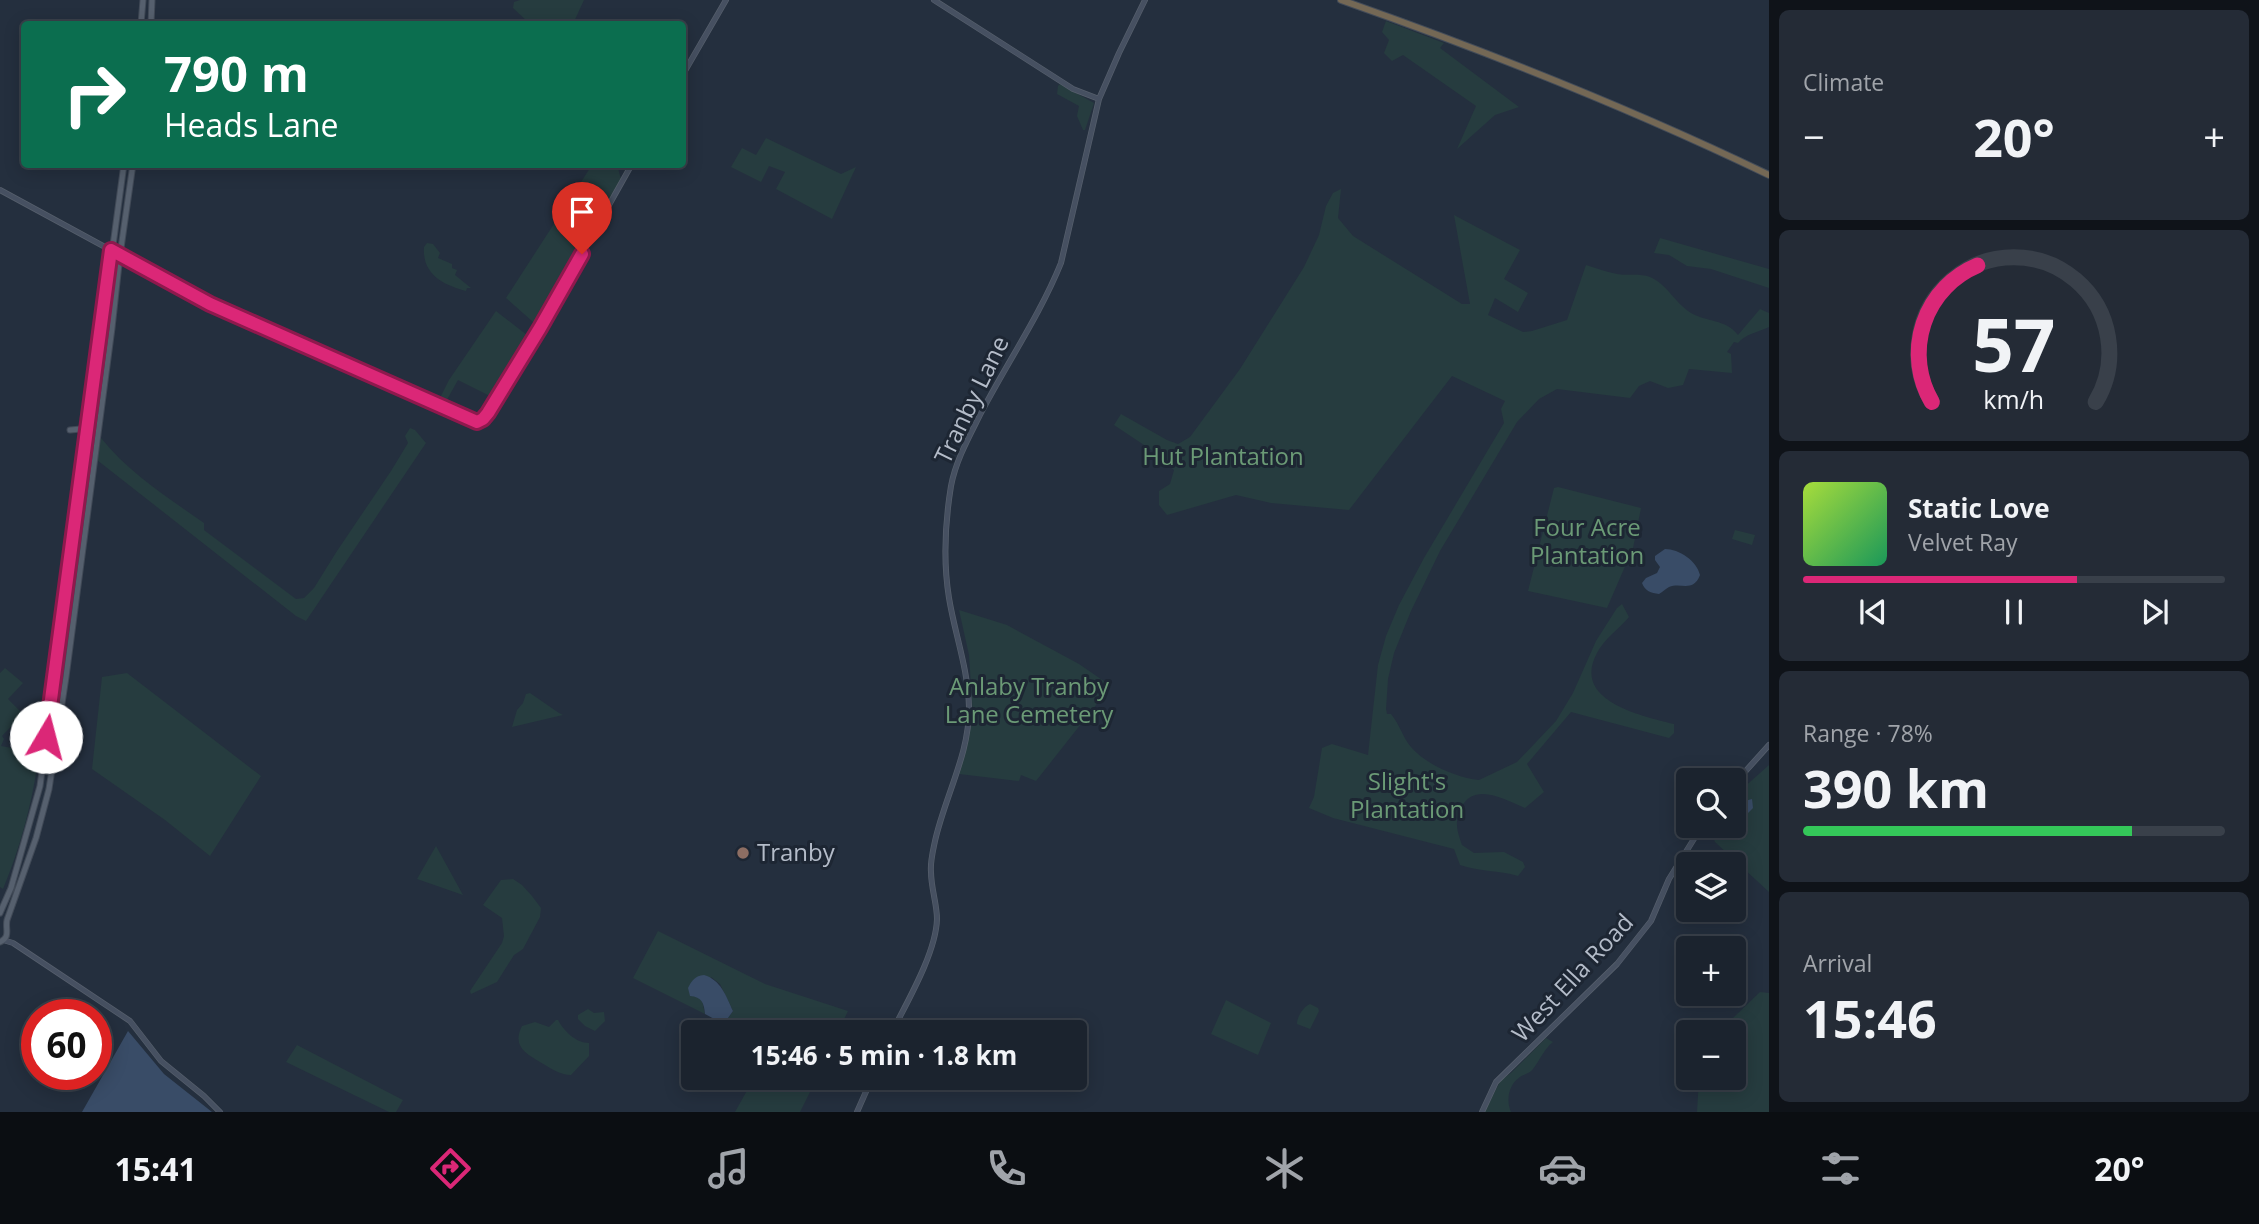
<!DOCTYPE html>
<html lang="en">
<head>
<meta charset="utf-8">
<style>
  body { margin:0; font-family:"Open Sans",sans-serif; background:#242b36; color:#f1f3f6; height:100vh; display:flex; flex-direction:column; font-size:26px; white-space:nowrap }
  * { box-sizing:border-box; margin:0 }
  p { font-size:23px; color:#a0a4aa }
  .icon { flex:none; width:38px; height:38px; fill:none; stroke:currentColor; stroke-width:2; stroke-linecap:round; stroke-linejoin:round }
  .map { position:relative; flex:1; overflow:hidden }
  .drawer { display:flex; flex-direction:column; gap:10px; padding:10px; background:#0f1319; width:490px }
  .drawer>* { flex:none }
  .top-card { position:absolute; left:21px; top:21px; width:665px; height:147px; border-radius:7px; box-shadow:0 4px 18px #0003,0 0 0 2px #39404a; background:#0b6e4f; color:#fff; overflow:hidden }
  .tools { position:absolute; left:1676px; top:768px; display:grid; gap:14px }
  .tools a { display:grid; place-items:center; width:70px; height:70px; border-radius:7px; background:#1b232e; box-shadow:0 4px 18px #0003,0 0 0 2px #39404a; font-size:35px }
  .speed { position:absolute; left:21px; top:999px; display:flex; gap:14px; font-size:35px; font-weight:700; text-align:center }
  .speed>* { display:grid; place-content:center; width:91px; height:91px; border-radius:50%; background:#1b232e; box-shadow:0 4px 18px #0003,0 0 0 2px #39404a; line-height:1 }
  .speed .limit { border:10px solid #d22; background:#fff; color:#111 }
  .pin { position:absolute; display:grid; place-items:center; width:60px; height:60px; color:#fff; margin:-72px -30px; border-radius:50% 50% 50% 0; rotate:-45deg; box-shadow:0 0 7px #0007 }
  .pin .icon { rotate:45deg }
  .me { position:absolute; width:77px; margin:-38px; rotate:8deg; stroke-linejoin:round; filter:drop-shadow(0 0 5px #0008) }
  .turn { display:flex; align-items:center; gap:24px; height:147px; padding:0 28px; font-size:32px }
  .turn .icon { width:91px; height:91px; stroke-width:2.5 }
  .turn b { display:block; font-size:49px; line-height:60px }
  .big { font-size:52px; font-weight:700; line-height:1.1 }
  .drawer .card { flex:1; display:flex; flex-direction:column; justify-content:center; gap:10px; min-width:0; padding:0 24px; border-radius:10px; background:#242b36 }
  .drawer .dial { align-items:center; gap:0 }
  .dial svg { height:182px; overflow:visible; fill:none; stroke:#39404a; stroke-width:7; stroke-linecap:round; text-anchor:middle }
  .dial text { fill:#f1f3f6; stroke:none }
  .song { display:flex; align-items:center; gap:21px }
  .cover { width:84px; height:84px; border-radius:10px; background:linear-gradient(135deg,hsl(80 70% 55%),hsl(150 70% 35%)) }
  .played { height:7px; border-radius:4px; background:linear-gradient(90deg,#db2777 65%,#39404a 65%) }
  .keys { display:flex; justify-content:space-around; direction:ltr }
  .heat { display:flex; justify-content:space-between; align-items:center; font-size:38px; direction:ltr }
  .charge { height:10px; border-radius:5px; background:linear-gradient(90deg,#34c759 78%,#39404a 0) }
  .trip { position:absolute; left:681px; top:1020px; width:406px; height:70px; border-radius:7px; background:#1b232e; box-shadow:0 4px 18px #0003,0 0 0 2px #39404a; font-weight:700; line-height:70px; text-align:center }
  .menu { display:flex; height:112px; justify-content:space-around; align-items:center; background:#0b0e12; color:#a0a4aa }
  .menu .icon { width:49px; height:49px }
  .menu .selected { color:#db2777 }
  .menu b { font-size:32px; color:#f1f3f6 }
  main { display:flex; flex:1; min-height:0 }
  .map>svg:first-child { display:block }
  .green { fill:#263c3f }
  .water { fill:#394c67 }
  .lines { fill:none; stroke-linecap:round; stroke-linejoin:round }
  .secondary-casing { stroke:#565f6c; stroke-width:6 }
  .primary-casing { stroke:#414a57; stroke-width:7 }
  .highway-casing { stroke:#434c59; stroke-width:8 }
  .secondary { stroke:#465061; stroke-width:4.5 }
  .primary { stroke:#56606e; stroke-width:5 }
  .highway { stroke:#746855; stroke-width:6 }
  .route-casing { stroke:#8e194d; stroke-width:18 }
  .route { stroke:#db2777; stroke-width:12 }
  .education-dot { fill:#8d6e63; stroke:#1d2633; stroke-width:2.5 }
  .labels { text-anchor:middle; stroke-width:6; stroke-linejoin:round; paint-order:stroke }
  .street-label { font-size:24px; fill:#b4bcc9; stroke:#1d2633 }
  .park-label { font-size:24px; fill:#6b9a76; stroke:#1d2633 }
  .poi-label { font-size:24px; fill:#b4bcc9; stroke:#1d2633; text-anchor:start }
</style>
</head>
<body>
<main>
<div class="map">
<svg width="1769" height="1112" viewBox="0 0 1769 1112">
  <rect width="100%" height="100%" fill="#242f3e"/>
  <!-- green -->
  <path class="green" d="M520 0H584L573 24H530L513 8 514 2Z
    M1386 21 1444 43 1440 48 1519 107 1495 115 1457 149 1476 106 1403 55 1392 61 1384 53 1389 40 1382 32Z
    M1060 84 1094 103 1085 130H1083L1077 116 1079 106 1057 94 1058 86Z
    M766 138 841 174 856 167 832 219 776 189 785 172 769 166 761 182 731 167 742 148 756 155Z
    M592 165H617L621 179 540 323 533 322 506 298Z
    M1341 189 1338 218 1353 236 1462 304H1470L1454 215 1520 250 1504 279 1528 293 1518 312 1495 298 1488 315 1523 332 1532 331 1567 320 1586 265C1596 268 1607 272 1617 274 1628 276 1640 273 1650 277 1667 284 1675 303 1691 313 1706 322 1726 319 1738 335L1760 309 1769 313V327C1759 332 1745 334 1738 343L1734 342 1727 352 1731 354 1732 373 1689 369 1683 385 1668 388 1650 381 1639 386 1630 398 1557 389 1539 399 1517 422 1440 551 1411 611 1394 653 1388 679 1386 709 1387 714H1391C1400 725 1403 738 1411 747 1425 764 1457 778 1479 780L1517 762 1556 721 1573 693 1596 641 1617 608 1622 604 1629 617C1619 629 1604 639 1597 653 1571 701 1642 716 1674 724V733L1669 738 1571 712 1527 764 1544 792 1525 808C1506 800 1474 781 1461 808 1454 822 1457 831 1462 845L1474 853 1504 852 1523 862 1525 867 1518 876C1498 870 1481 872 1460 865L1454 849 1333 818 1309 808 1314 797 1322 748 1332 744 1368 755 1378 665 1386 636 1399 605 1424 558 1504 423 1501 409 1505 401 1452 376 1349 510 1271 503 1236 495 1167 515 1159 505V491L1170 484 1174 470 1150 449 1114 425 1121 414 1167 440 1178 444 1190 437 1240 369 1304 267 1319 235 1326 206 1333 193Z
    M1660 238 1769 269V288L1711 269 1687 266 1669 255 1654 253Z
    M427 243 433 244 440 253 438 258 452 264V268L457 270 455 275 471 288H467L466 291C444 285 422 275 424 247Z
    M496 311 532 339 496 399 458 380 444 405 438 402 449 380Z
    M410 428 415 430 426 443 306 621 296 616 97 460 101 438C130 474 167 497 204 523V530L296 599 304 598 314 588 337 551 391 471 408 443 405 436Z
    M1558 487 1641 508 1633 548 1607 608 1528 591 1554 488Z
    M1735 530 1755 535 1752 545 1732 539Z
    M959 610 1007 625 1079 664 1111 686 1036 781 1021 775 1019 781 959 774 973 715 969 655Z
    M5 668 23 683 8 699 23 714 2 736 4 739 1 746 39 753C33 800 21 846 3 889L0 887V673Z
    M127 673 261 776 210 856 165 820 92 769 102 677Z
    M530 693 559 713 563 715 512 727 517 710 523 703 526 694Z
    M1769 765V892L1715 842 1711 830 1714 826H1734V799L1741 790Z
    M436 846 463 895 417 879Z
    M513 879 522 885 532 896 541 908 540 917 523 949 514 955 497 982 471 994 470 991 502 943 504 936 502 918 483 905 501 880Z
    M658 931 765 984 848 1011 838 1032H741L718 1021 728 1018 733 1011 720 984 711 977 698 996 702 1000 705 1014 633 978Z
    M1760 992 1769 993V1112H1697L1699 1078H1734V1032H1696L1695 1024 1733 1018Z
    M1226 1000 1271 1023 1258 1055 1211 1034Z
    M1310 1004 1318 1008 1319 1011 1310 1029 1297 1024C1297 1017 1303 1007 1310 1004Z
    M588 1009 594 1013 604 1012 605 1021 595 1031 585 1026 578 1019V1015Z
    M556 1020H558C564 1031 576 1043 589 1043V1056L571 1075C560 1075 550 1068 540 1062 525 1053 512 1046 522 1026L535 1022 549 1027Z
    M1546 1038 1553 1042C1544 1049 1540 1060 1533 1069 1529 1074 1524 1074 1520 1077 1508 1085 1506 1101 1511 1112H1484L1501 1080 1511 1073Z
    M297 1045 403 1100 396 1112H389L286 1062Z
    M754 1078H817L800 1112H735Z"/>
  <!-- water -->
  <path class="water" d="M1665 549C1679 549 1697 561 1700 575 1693 593 1681 582 1669 587 1665 589 1663 592 1659 594 1651 593 1645 591 1642 583L1646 578 1657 573 1660 567 1655 560V556Z
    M1752 799 1753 808 1746 815 1736 819 1734 815 1741 802Z
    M704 975C721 980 726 996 733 1011L728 1018 718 1021 705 1014C704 1003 702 997 690 996L688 988C692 980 695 976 704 975Z
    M128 1031 164 1074 212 1112H82Z"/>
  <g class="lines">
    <!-- secondary casing -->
    <g class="secondary-casing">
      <path id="secondary" d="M934 0 1073 89 1099 99
        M682 76 726 0
        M0 190 210 304 477 422 483 419 488 413 540 328 632 164
        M1734 784 1769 745
        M3 940 13 943 130 1021 161 1061 204 1096 220 1112
        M892 1032C907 1002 936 953 937 919 937 904 931 888 931 872 930 862 933 851 935 841 945 796 970 753 969 707 968 668 955 635 949 598 943 561 945 523 951 486 956 460 969 437 981 413 1007 363 1040 315 1061 263L1099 99 1119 53 1145 0
        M857 1112 872 1078
        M1482 1112 1496 1082 1617 964 1651 921 1669 879 1702 826"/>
    </g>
    <!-- primary casing -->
    <g class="primary-casing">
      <path id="primary" d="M141 24 143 0
        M151 24 152 0
        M70 430 81 429 86 436
        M0 913 11 888 40 786 124 164
        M0 942C11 937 5 929 7 920L36 838 49 789 66 677 112 328 120 255 133 164"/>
    </g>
    <!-- highway casing -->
    <g class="highway-casing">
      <path id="highway" d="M1341 0C1486 51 1630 108 1769 175"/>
    </g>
    <!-- secondary -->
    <use href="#secondary" class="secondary"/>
    <!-- primary -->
    <use href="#primary" class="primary"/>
    <!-- highway -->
    <use href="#highway" class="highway"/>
  </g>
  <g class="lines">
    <!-- route casing -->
    <g class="route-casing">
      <path id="route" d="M46 737 111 250 210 304 477 422 483 419 488 413 540 328 582 254"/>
    </g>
    <!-- route -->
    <use href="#route" class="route"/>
  </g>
  <!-- markers -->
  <circle class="education-dot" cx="743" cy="853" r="7"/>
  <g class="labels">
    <!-- street labels -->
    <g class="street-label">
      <text transform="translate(972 400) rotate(-64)" y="8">Tranby Lane</text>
      <text transform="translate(1573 978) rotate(-47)" y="8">West Ella Road</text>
    </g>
    <!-- park labels -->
    <g class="park-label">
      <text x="1223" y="465">Hut Plantation</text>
      <text x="1587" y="536">Four Acre<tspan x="1587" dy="28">Plantation</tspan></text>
      <text x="1029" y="695">Anlaby Tranby<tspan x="1029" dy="28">Lane Cemetery</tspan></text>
      <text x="1407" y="790">Slight's<tspan x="1407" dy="28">Plantation</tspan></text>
    </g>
    <!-- poi labels -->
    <g class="poi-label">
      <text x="757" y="861">Tranby</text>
    </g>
  </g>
</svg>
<div class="tools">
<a><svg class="icon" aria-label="search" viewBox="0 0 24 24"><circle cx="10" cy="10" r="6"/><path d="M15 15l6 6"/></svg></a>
<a><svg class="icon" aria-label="layers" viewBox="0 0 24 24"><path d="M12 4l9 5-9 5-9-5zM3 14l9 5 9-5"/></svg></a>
<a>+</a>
<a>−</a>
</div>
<div class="speed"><div class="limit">60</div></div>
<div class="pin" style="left:582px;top:254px;background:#d93025"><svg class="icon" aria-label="arrive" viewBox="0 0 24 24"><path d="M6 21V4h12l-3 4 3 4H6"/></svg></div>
<svg class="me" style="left:46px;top:737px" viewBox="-20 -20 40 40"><circle r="19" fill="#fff"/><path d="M0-13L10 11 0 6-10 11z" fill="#db2777"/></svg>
<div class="trip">15:46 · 5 min · 1.8 km</div>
<div class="top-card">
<div class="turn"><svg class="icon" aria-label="right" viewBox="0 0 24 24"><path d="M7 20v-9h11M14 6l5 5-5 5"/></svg><div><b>790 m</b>Heads Lane</div></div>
</div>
</div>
<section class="drawer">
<div class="card"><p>Climate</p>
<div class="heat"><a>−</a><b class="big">20°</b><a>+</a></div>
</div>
<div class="card dial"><svg viewBox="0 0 100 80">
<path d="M14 69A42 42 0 1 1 86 69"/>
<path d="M14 69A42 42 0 0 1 34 9" stroke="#db2777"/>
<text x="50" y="56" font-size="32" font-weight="700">57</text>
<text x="50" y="72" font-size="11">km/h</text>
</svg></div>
<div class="card">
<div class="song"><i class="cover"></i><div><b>Static Love</b><p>Velvet Ray</p></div></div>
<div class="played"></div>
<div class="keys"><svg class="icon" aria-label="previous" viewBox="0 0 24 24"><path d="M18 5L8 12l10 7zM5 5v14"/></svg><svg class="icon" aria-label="pause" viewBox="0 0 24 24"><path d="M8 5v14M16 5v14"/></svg><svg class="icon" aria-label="next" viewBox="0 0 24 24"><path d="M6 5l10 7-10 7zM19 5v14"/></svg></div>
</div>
<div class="card"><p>Range · 78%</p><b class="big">390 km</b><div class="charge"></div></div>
<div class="card"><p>Arrival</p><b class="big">15:46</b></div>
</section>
</main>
<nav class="menu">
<b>15:41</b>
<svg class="icon selected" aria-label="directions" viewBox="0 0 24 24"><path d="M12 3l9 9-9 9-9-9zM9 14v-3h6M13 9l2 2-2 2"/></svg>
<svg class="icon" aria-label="music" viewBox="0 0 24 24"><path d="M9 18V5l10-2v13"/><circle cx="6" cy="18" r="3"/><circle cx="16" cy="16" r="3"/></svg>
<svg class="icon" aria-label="phone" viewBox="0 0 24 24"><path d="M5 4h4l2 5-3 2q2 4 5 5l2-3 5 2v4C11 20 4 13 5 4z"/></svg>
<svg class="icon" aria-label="climate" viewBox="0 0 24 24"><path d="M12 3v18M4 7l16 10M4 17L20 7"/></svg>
<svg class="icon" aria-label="car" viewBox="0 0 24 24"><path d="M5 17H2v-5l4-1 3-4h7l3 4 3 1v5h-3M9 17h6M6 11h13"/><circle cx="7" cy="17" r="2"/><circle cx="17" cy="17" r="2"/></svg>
<svg class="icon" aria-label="filters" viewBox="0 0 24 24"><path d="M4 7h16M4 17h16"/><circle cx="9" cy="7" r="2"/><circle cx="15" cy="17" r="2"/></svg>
<b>20°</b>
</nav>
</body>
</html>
